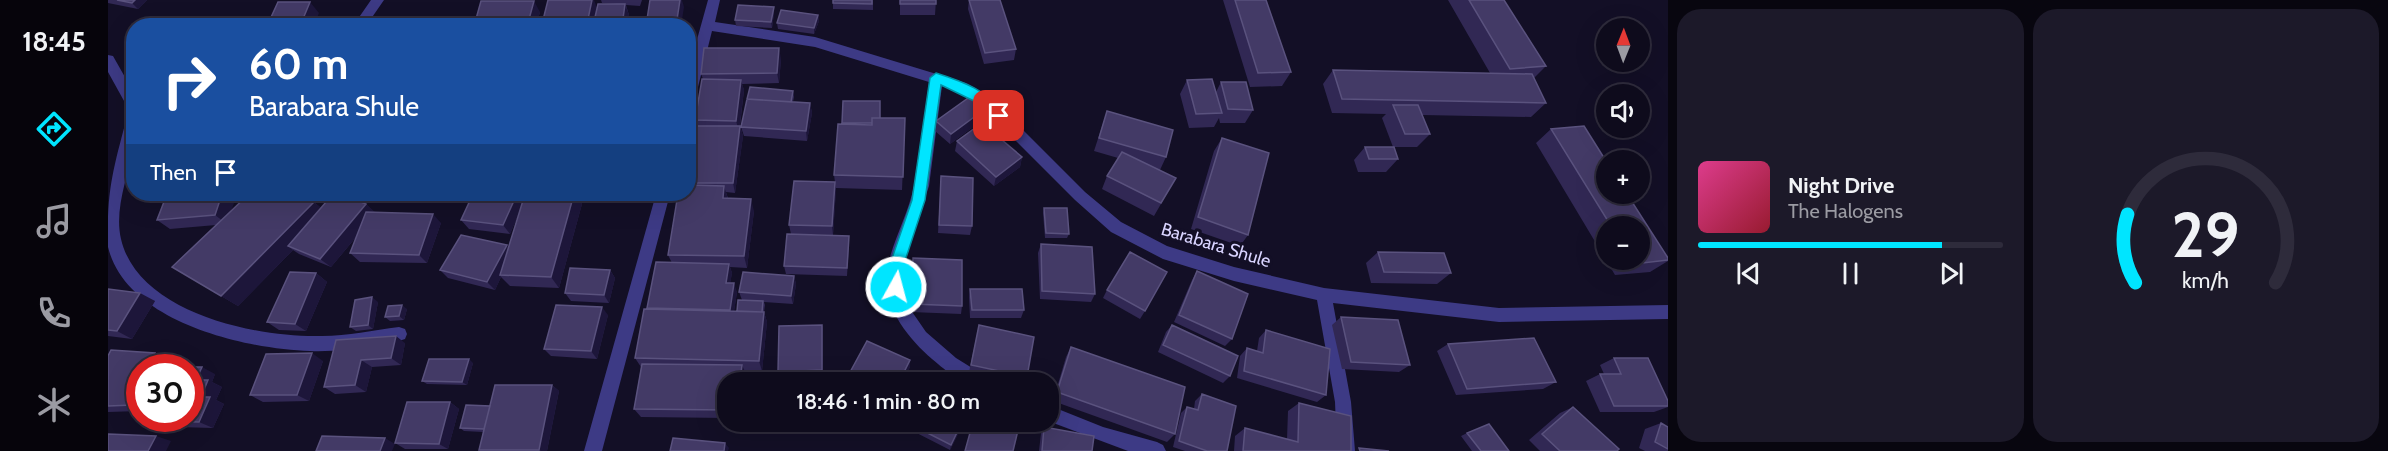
<!DOCTYPE html>
<html lang="en">
<head>
<meta charset="utf-8">
<style>
  body { margin:0; font-family:Cabin,sans-serif; background:#1c1929; color:#f1f3f6; height:100vh; display:flex; flex-direction:column; font-size:22px; white-space:nowrap }
  * { box-sizing:border-box; margin:0 }
  p { font-size:20px; color:#9b9ba3 }
  .icon { flex:none; width:33px; height:33px; fill:none; stroke:currentColor; stroke-width:2; stroke-linecap:round; stroke-linejoin:round }
  .map { position:relative; flex:1; overflow:hidden }
  .drawer { display:flex; flex-direction:column; gap:9px; padding:9px; background:#08060f; width:720px }
  .drawer>* { flex:none }
  .hud { position:absolute; left:18px; top:18px; width:570px; height:183px; border-radius:24px; box-shadow:0 6px 24px #0002,0 0 0 2px #2e2b3b; background:#1a4fa0; color:#fff; overflow:hidden }
  .needle { width:39px; rotate:1deg }
  .controls { position:absolute; left:1488px; top:18px; display:grid; gap:12px }
  .controls a { display:grid; place-items:center; width:54px; height:54px; border-radius:50%; background:#0e0b1c; box-shadow:0 6px 24px #0002,0 0 0 2px #2e2b3b; font-size:30px }
  .speed { position:absolute; left:18px; top:354px; display:flex; gap:12px; font-size:30px; font-weight:700; text-align:center }
  .speed>* { display:grid; place-content:center; width:78px; height:78px; border-radius:50%; background:#0e0b1c; box-shadow:0 6px 24px #0002,0 0 0 2px #2e2b3b; line-height:1 }
  .speed .limit { border:9px solid #d22; background:#fff; color:#111 }
  .pin { position:absolute; display:grid; place-items:center; width:51px; height:51px; color:#fff; margin:-26px; border-radius:12px; box-shadow:0 3px 9px #0006 }
  .me { position:absolute; width:66px; margin:-33px; rotate:7deg; stroke-linejoin:round; filter:drop-shadow(0 0 4px #0008) }
  .turn { display:flex; align-items:center; gap:21px; height:126px; padding:0 24px; font-size:27px }
  .turn .icon { width:78px; height:78px; stroke-width:2.5 }
  .turn b { display:block; font-size:42px; line-height:51px }
  .then { display:flex; align-items:center; height:57px; padding:0 24px; background:#0003; gap:12px; font-size:22px }
  .drawer .card { flex:1; display:flex; flex-direction:column; justify-content:center; gap:9px; min-width:0; padding:0 21px; border-radius:24px; background:#1c1929 }
  .drawer .dial { align-items:center; gap:0 }
  .dial svg { height:156px; overflow:visible; fill:none; stroke:#2e2b3b; stroke-width:7; stroke-linecap:round; text-anchor:middle }
  .dial text { fill:#f1f3f6; stroke:none }
  .song { display:flex; align-items:center; gap:18px }
  .cover { width:72px; height:72px; border-radius:9px; background:linear-gradient(135deg,hsl(330 70% 55%),hsl(350 70% 35%)) }
  .played { height:6px; border-radius:3px; background:linear-gradient(90deg,#00e5ff 80%,#2e2b3b 80%) }
  .keys { display:flex; justify-content:space-around; direction:ltr }
  .drawer .tiles { flex:1; display:grid; gap:9px; grid-template-columns:repeat(2,1fr) }
  .trip { position:absolute; left:609px; top:372px; width:342px; height:60px; border-radius:24px; background:#0e0b1c; box-shadow:0 6px 24px #0002,0 0 0 2px #2e2b3b; font-weight:600; line-height:60px; text-align:center }
  main { display:flex; flex:1; min-height:0 }
  .dock { display:flex; flex-direction:column; width:108px; justify-content:space-around; align-items:center; background:#06040b; color:#9b9ba3 }
  .dock .icon { width:42px; height:42px }
  .dock .current { color:#00e5ff }
  .dock b { font-size:27px; color:#f1f3f6 }
  .map>svg:first-child { display:block }
  .lines { fill:none; stroke-linecap:round; stroke-linejoin:round }
  .minor { fill:#3d3a85; fill-rule:evenodd }
  .wall { fill:#312854; fill-rule:evenodd }
  .shaded-wall { fill:#1d163a }
  .building { fill:#433a66; stroke:#5a527e; stroke-width:1.5 }
  .route { fill:#00e5ff; stroke:#0095a6; stroke-width:1.5 }
  .labels { text-anchor:middle; stroke-width:6; stroke-linejoin:round; paint-order:stroke }
  .street-label { font-size:18px; fill:#d9d4ff; stroke:#130f26 }
</style>
</head>
<body>
<main>
<nav class="dock">
<b>18:45</b>
<svg class="icon current" aria-label="directions" viewBox="0 0 24 24"><path d="M12 3l9 9-9 9-9-9zM9 14v-3h6M13 9l2 2-2 2"/></svg>
<svg class="icon" aria-label="music" viewBox="0 0 24 24"><path d="M9 18V5l10-2v13"/><circle cx="6" cy="18" r="3"/><circle cx="16" cy="16" r="3"/></svg>
<svg class="icon" aria-label="phone" viewBox="0 0 24 24"><path d="M5 4h4l2 5-3 2q2 4 5 5l2-3 5 2v4C11 20 4 13 5 4z"/></svg>
<svg class="icon" aria-label="climate" viewBox="0 0 24 24"><path d="M12 3v18M4 7l16 10M4 17L20 7"/></svg>
</nav>
<div class="map">
<svg width="1560" height="451" viewBox="0 0 1560 451">
  <rect width="100%" height="100%" fill="#130f26"/>
  <g class="lines">
    <!-- minor -->
    <path class="minor" d="M263 0H276L258 26H245Z
      M600 0H612L607 22 707 37 858 83 880 95 977 192 1013 222 1059 246 1126 267 1216 288 1391 308 1560 305V319L1391 322 1225 303 1243 402 1247 451H1229L1227 402 1209 300 1126 281 1055 259 1003 232 967 200 870 103 848 91 834 86 821 186 796 262 793 288 798 303 818 332 848 358 877 376 879 382C854 385 843 375 824 359 799 337 772 303 779 269 785 240 800 215 806 186 814 152 816 117 821 82L707 47 604 31 587 99 580 104V72Z
      M0 55 5 56 26 93V111L21 110 0 72Z
      M26 112C26 123 27 137 25 148 20 177 6 209 13 239 30 313 149 338 214 336 240 336 265 330 291 327L297 329 299 334 297 339C287 343 276 343 265 345 245 349 223 352 202 351 137 349 18 322 0 247 0 240 0 231 0 224 0 184 9 155 19 117Z
      M548 194H562L494 451H476Z
      M940 405 995 427 1049 442 1055 445 1058 451H1020L940 421Z"/>
  </g>
  <!-- wall -->
  <path class="wall" d="M0 0H39L30 9 0 3Z
    M493 0H534L532 6 518 5 521 15 520 26H438L435 20 489 7 508 4 494 3Z
    M725 0H765V10L725 9Z
    M792 0H828L827 15H792Z
    M861 0H892L908 49 906 60 876 64 860 9Z
    M1115 0H1158L1183 72 1174 86 1142 87Z
    M1340 0H1396L1438 66 1426 78 1438 103 1423 117 1314 115 1322 134 1309 147H1285L1274 118 1278 114 1224 113 1215 84 1225 70 1382 73Z
    M432 12 428 26H366Z
    M666 13 664 28 628 26 627 20Z
    M710 15 711 21 706 34 670 29 669 23Z
    M673 59 671 83 634 84 636 90 632 126 635 136 627 193 618 192 620 198 646 211 639 268 622 267 624 273 622 283 629 292 626 311H629L634 300 631 292 686 276 688 284 685 304 656 302 657 305 656 312 659 322 654 371 636 370 638 374 637 382H620V418L533 417 526 409 533 367 527 358 540 309 539 308 564 263 560 255 580 194V160L589 126 587 120 595 79 593 74Z
    M1079 80 1108 92 1113 82 1145 110 1137 123H1112L1111 118 1106 127 1081 128 1072 94Z
    M685 91 686 97 685 102 702 103 704 113 699 141 636 136 633 127Z
    M735 101 773 118H797L794 190 728 188 725 235 683 234 681 225 727 182 726 175 734 125Z
    M877 109 876 119 842 144 827 131 828 121Z
    M999 111 1058 157 1052 170 1061 190 1046 216 994 189 999 176 1010 158 986 151Z
    M1476 126 1498 161V194H1519L1560 258V261L1542 272 1507 275 1428 143 1443 129ZM1498 226H1532V260H1498Z
    M1114 138 1140 235 1132 246 1083 229 1106 151Z
    M849 141 914 157 912 167 886 186 847 151Z
    M1257 147 1290 159 1278 172H1250L1246 160Z
    M833 176 864 226 862 235 830 233Z
    M365 194H468L474 204 451 288 402 286 393 277 387 290 340 278 332 270 399 245 401 248 413 208 402 234 361 229 353 220Z
    M206 202 213 208 258 204 267 213 333 223 319 263 252 262 242 253 249 236 223 267 191 254 185 250 130 306 64 267 108 225 62 229 49 220 123 210Z
    M936 208 961 234 959 238H937L935 213Z
    M933 244 987 294 983 302 932 299 930 253Z
    M741 245 739 276 678 274 676 266Z
    M1270 252 1343 273 1329 284 1263 283 1258 263Z
    M805 258 854 306 853 314 803 312Z
    M502 270 507 278 501 303 463 301 457 293Z
    M1089 271 1124 339 1117 346 1066 322 1084 280Z
    M208 273 219 282 198 331 171 330 159 322Z
    M0 289 47 301 24 339 0 336Z
    M862 289 916 310 913 318H862L861 297Z
    M999 290 1037 311 1032 319 995 298Z
    M270 302 265 329 248 331 242 327Z
    M299 309 296 320 282 321 277 317Z
    M500 315 489 359 443 356 436 349Z
    M1233 317 1302 365 1291 372 1234 369 1224 325Z
    M714 325 715 332V377L672 379 670 372Z
    M871 325 919 377 917 382H909L861 372Z
    M1064 325 1122 376 1115 383 1050 352 1058 332Z
    M1158 330 1218 395 1209 402 1129 378 1132 356 1139 348 1149 351 1151 338Z
    M228 340 297 343 293 365 264 367 258 392 227 394 216 387Z
    M1340 344 1448 382 1435 389 1348 395 1329 351Z
    M963 347 1067 434 1059 442 945 401 958 357Z
    M0 356 61 360 32 368V411L0 412Z
    M1506 358 1560 401V407L1546 412H1492L1478 381 1492 374H1496L1492 365Z
    M215 361 201 401 155 402 142 395Z
    M365 363 359 385 319 384 314 381Z
    M802 367 794 382H747L742 380 741 374Z
    M107 374 104 382 114 387 108 400 116 404 105 428 69 427 54 421Z
    M444 385 451 391 439 451H372L371 450 375 432 356 431 352 428 382 406Z
    M1094 394 1119 451H1077L1065 447 1073 413 1079 407 1086 409 1087 401Z
    M342 402 351 409 340 449H297L287 443Z
    M1191 403 1243 451H1126L1127 436 1137 428 1179 439 1180 411Z
    M1465 407 1509 451H1432L1421 440 1452 413Z
    M797 422H856L842 450 797 427Z
    M1553 423 1560 427V451H1537L1531 448 1537 429Z
    M936 427 984 451H931L933 433Z
    M1359 433 1401 451H1364L1353 436Z"/>
  <!-- shaded-wall -->
  <path class="shaded-wall" d="M27 0H39L30 9 24 3Z
    M484 0H486L489 8 486 26H483L480 19Z
    M572 0H574L576 7 573 26H568Z
    M426 1 432 12 428 26H422L420 23Z
    M202 2 211 13 206 26H192Z
    M517 4 521 15 520 26H514Z
    M666 7V13L664 28 663 22Z
    M710 15 711 21 706 34V28Z
    M671 48 673 59 671 83 669 73Z
    M633 80 636 90 631 131 628 121Z
    M702 103 704 113 699 141 698 131Z
    M877 109 876 119 842 144 843 134Z
    M632 126 635 136 627 193 625 183Z
    M914 157 912 167 886 186 888 177Z
    M727 182 728 191 725 235 724 226Z
    M616 186 620 199 615 198Z
    M114 194H129L119 224 107 215Z
    M409 194H419L402 234 395 225Z
    M466 194H468L474 204 451 288 443 277Z
    M643 199 646 211 639 268 636 256Z
    M206 202 220 214 180 246 185 250 130 306 113 296Z
    M258 204 268 213 223 267 212 259Z
    M325 214 333 223 319 263 311 255Z
    M399 245 406 254 392 275 393 277 387 290 379 282Z
    M621 264 624 273 621 291 618 283Z
    M502 270 507 278 501 303 496 295Z
    M208 273 219 282 198 331 187 324Z
    M686 276 688 284 685 304 683 296Z
    M626 283 629 292 625 318 622 310Z
    M32 293 47 301 24 339 9 331Z
    M264 297 270 302 265 329 260 325Z
    M294 305 299 309 296 320 291 316Z
    M494 307 500 315 489 359 483 351Z
    M656 312 659 322 654 371 651 361Z
    M714 325 715 332V377L714 370Z
    M288 336 297 343 293 365 283 358Z
    M47 353 61 360 58 368H41Z
    M204 353 215 361 201 401 189 395Z
    M361 359 365 363 359 385 354 382Z
    M253 360 264 367 258 392 247 385Z
    M802 360V367L794 382H791Z
    M634 365 638 374 637 382H632Z
    M94 367 107 374 104 382 114 387 108 400 116 404 105 428 91 422 88 380Z
    M444 385 451 391 439 451H433L431 450Z
    M32 390V407L25 405Z
    M342 402 351 409 340 449 331 444Z
    M854 422H856L842 450 843 445Z
    M48 436 63 441 58 451H40Z
    M277 438 287 444 284 451H272Z
    M617 443 621 448 620 451H616Z"/>
  <!-- building -->
  <path class="building" d="M9 0H27L24 3Z
    M440 0H484L480 19 435 20Z
    M542 0H572L568 26H538Z
    M725 0H764V4L725 3Z
    M792 0H828V4H792Z
    M861 0H892L908 49 877 53Z
    M1127 0H1158L1183 72 1150 73Z
    M1361 0H1396L1438 66 1402 69Z
    M373 1H426L420 23 408 24V26H366Z
    M170 2H202L192 26H159Z
    M490 4H517L514 26H485Z
    M630 5 666 7 663 22 627 20Z
    M673 10 710 15 706 28 669 23Z
    M596 48H671L669 73 593 74Z
    M1225 70 1424 74 1438 103 1234 99Z
    M594 79 633 80 628 121 587 120Z
    M1104 79 1114 113 1088 114 1079 80Z
    M1113 82H1138L1145 110 1120 109Z
    M642 87 685 91 683 102 639 99Z
    M863 96 877 109 843 134 828 121Z
    M639 99 702 103 698 131 633 127Z
    M735 101H772V118H764V123H734Z
    M1285 105H1310L1322 134H1297Z
    M999 111 1065 130 1058 157 991 138Z
    M764 118H797L795 177 726 175 730 124 764 125Z
    M874 123 914 157 888 177 849 141Z
    M586 126H632L625 183H580V160Z
    M1476 126 1498 161V194H1519L1560 258V260L1526 264 1523 260H1532V226H1503L1443 129Z
    M1114 138 1161 153 1140 235 1090 217Z
    M1257 147H1286L1290 159H1261Z
    M1014 152 1068 178 1053 203 999 176Z
    M833 176 865 178 864 226 831 225Z
    M686 181 727 182 724 226 681 225Z
    M580 185 616 186 615 198 643 199 636 256 560 255 570 194H580Z
    M59 194H114L107 215 49 220Z
    M141 194H189L206 202 113 296 64 267Z
    M225 194H232L258 204 212 259 180 246Z
    M365 194H409L395 225 353 220Z
    M417 194H466L443 277 392 275Z
    M936 208H959L961 234 938 233Z
    M258 212 325 214 311 255 242 253Z
    M679 234 741 236 739 268 676 266Z
    M353 235 399 245 379 282 332 270Z
    M933 244 984 247 987 294 934 291Z
    M1022 252 1059 272 1037 311 999 290Z
    M1270 252 1336 253 1343 273 1276 272Z
    M805 258 854 260V306L804 304Z
    M548 262 621 264 618 283H626L622 310 539 308Z
    M462 268 502 270 496 295 457 293Z
    M1089 271 1140 294 1124 339 1071 315Z
    M182 272 208 273 187 324 159 322Z
    M635 272 686 276 683 296 631 292Z
    M0 289 32 293 9 331 0 330Z
    M862 289H914L916 310H864Z
    M264 297 260 325 242 327 247 300Z
    M630 300 655 301 654 312 629 311Z
    M294 305 291 316 277 317 280 306Z
    M448 305 494 307 483 351 436 349Z
    M536 309 656 312 651 361 527 358Z
    M1233 317 1290 320 1302 365 1243 362Z
    M714 325V370L670 372 671 326Z
    M871 325 926 337 919 377 863 365Z
    M1064 325 1130 356 1122 376 1055 345Z
    M1158 330 1222 349 1218 395 1136 371 1139 348 1155 353Z
    M288 336 283 358 253 360 247 385 216 387 228 340Z
    M1426 338 1448 382 1359 389 1340 344Z
    M759 341 802 360 791 382H761L741 374Z
    M963 347 1077 387 1067 434 949 392Z
    M3 350 47 353 41 368H32V390L25 405 0 406V356Z
    M204 353 189 395H142L158 354Z
    M1506 358H1540L1560 401V406H1506L1492 374H1513Z
    M321 359H361L354 382 314 381Z
    M534 364 634 365 632 382H620V410L526 409Z
    M64 367H94L88 380H100L93 397H102L91 422 54 421 55 418H82V368H64Z
    M822 373 841 382H818Z
    M387 385H444L431 450H371Z
    M1094 394 1128 406 1119 451H1099L1071 441 1079 407 1090 410Z
    M299 402H342L331 444 287 443Z
    M1191 403 1243 416V451H1135L1137 428 1190 442Z
    M358 405 382 406 376 429 352 428Z
    M1465 407 1511 449 1509 451H1452L1434 434Z
    M798 422H854L843 445Z
    M865 422H912L905 451H857Z
    M1553 423 1560 427V449L1547 442Z
    M1381 424 1401 451H1373L1359 433Z
    M936 427 986 436 984 451H934Z
    M0 434 48 436 40 451H0Z
    M214 436 277 438 272 451H208Z
    M565 438 617 443 616 451H562Z
    M1251 448 1281 451H1252Z"/>
  <!-- route -->
  <path class="route" d="M828 73C853 81 883 91 897 116L891 121 870 103 833 85 817 200 793 273 795 287 788 293 780 287 779 273 804 200 822 78Z"/>
  <g class="labels">
    <!-- street labels -->
    <g class="street-label">
      <text transform="translate(1108 245) rotate(17)" y="6">Barabara Shule</text>
    </g>
  </g>
</svg>
<div class="controls">
<a><svg class="needle" viewBox="-14 -14 28 28"><path d="M0-13l5 13h-10z" fill="#e53935"/><path d="M0 13l5-13h-10z" fill="#9b9ba3"/></svg></a>
<a><svg class="icon" aria-label="sound" viewBox="0 0 24 24"><path d="M4 9h4l5-4v14l-5-4H4zM17 9q2 3 0 6"/></svg></a>
<a>+</a>
<a>−</a>
</div>
<div class="speed"><div class="limit">30</div></div>
<div class="pin" style="left:891px;top:116px;background:#d93025"><svg class="icon" aria-label="arrive" viewBox="0 0 24 24"><path d="M6 21V4h12l-3 4 3 4H6"/></svg></div>
<svg class="me" style="left:788px;top:287px" viewBox="-20 -20 40 40"><circle r="17" fill="#00e5ff" stroke="#fff" stroke-width="3"/><path d="M0-11L8 9 0 5-8 9z" fill="#fff"/></svg>
<div class="trip">18:46 · 1 min · 80 m</div>
<div class="hud">
<div class="turn"><svg class="icon" aria-label="right" viewBox="0 0 24 24"><path d="M7 20v-9h11M14 6l5 5-5 5"/></svg><div><b>60 m</b>Barabara Shule</div></div>
<div class="then">Then<svg class="icon" aria-label="arrive" viewBox="0 0 24 24"><path d="M6 21V4h12l-3 4 3 4H6"/></svg></div>
</div>
</div>
<section class="drawer">
<div class="tiles">
<div class="card">
<div class="song"><i class="cover"></i><div><b>Night Drive</b><p>The Halogens</p></div></div>
<div class="played"></div>
<div class="keys"><svg class="icon" aria-label="previous" viewBox="0 0 24 24"><path d="M18 5L8 12l10 7zM5 5v14"/></svg><svg class="icon" aria-label="pause" viewBox="0 0 24 24"><path d="M8 5v14M16 5v14"/></svg><svg class="icon" aria-label="next" viewBox="0 0 24 24"><path d="M6 5l10 7-10 7zM19 5v14"/></svg></div>
</div>
<div class="card dial"><svg viewBox="0 0 100 80">
<path d="M14 69A42 42 0 1 1 86 69"/>
<path d="M14 69A42 42 0 0 1 10 34" stroke="#00e5ff"/>
<text x="50" y="56" font-size="32" font-weight="700">29</text>
<text x="50" y="72" font-size="11">km/h</text>
</svg></div>
</div>
</section>
</main>
</body>
</html>
